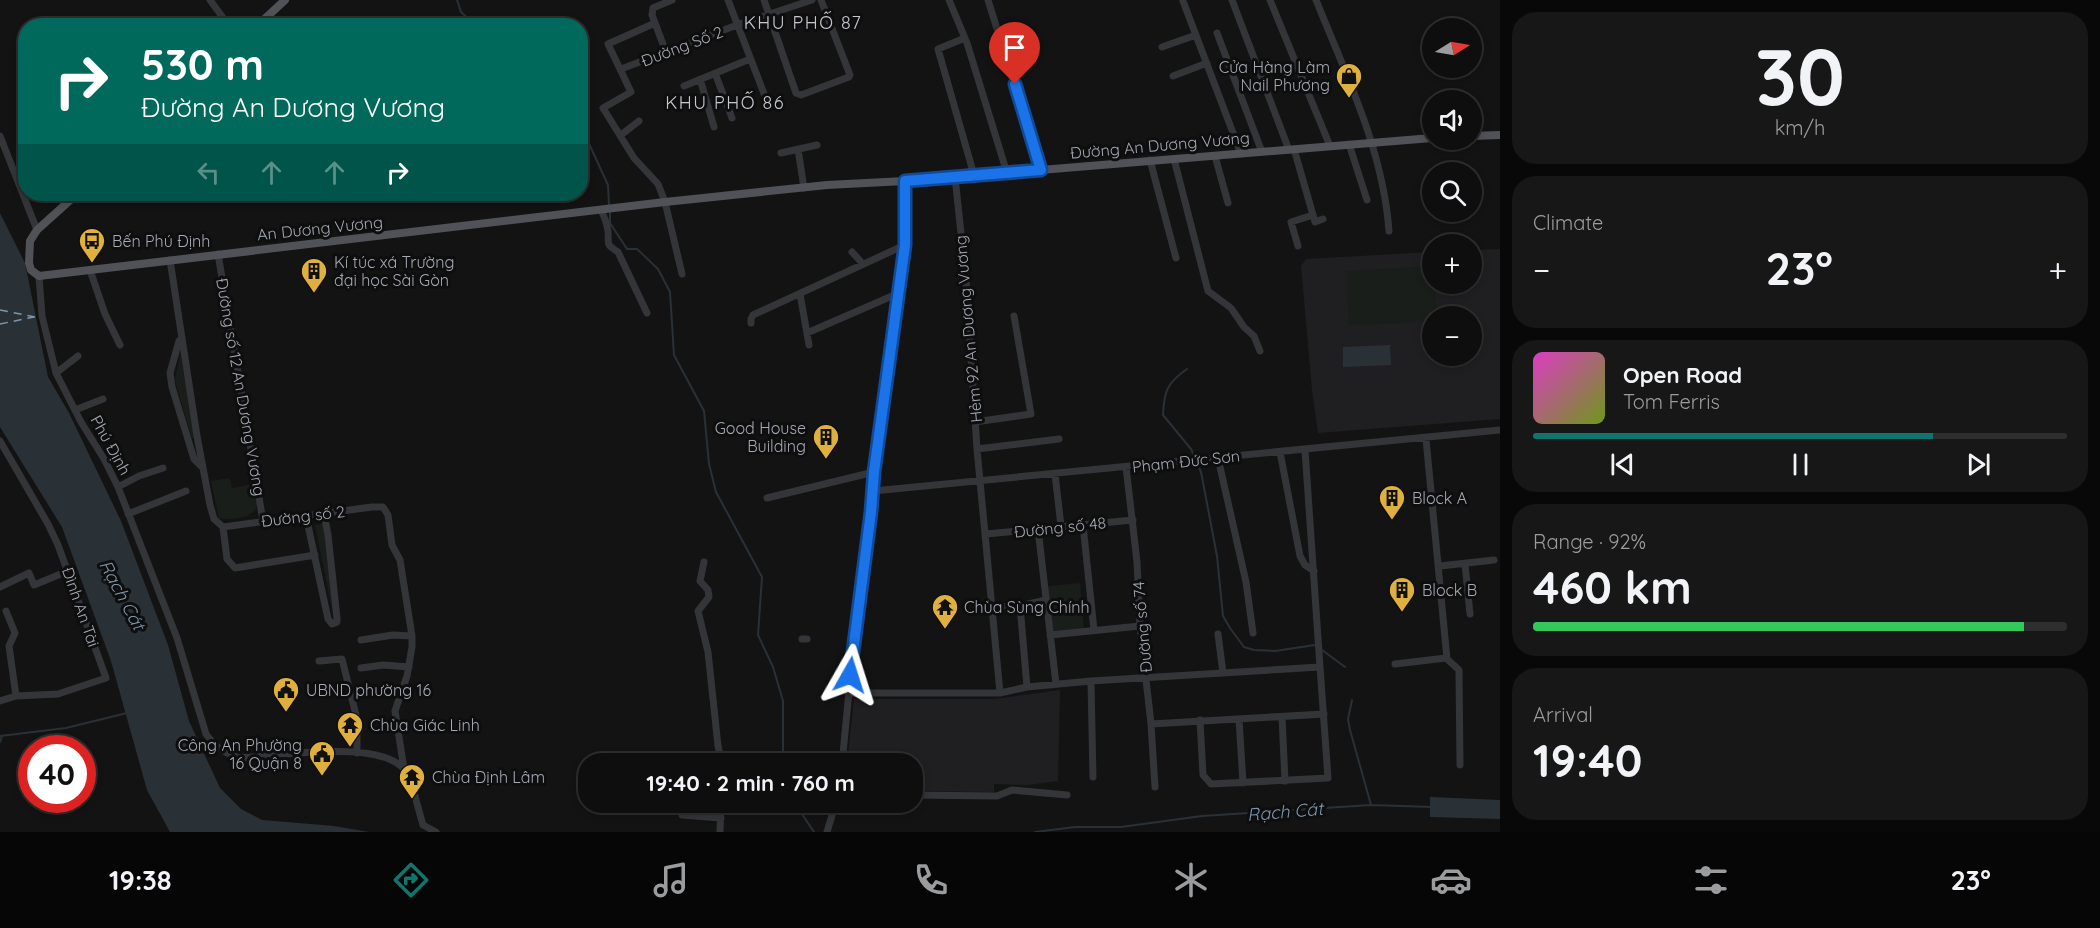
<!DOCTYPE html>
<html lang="en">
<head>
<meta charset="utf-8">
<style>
  body { margin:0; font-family:Quicksand,sans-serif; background:#171718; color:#f1f3f6; height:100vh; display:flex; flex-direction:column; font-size:22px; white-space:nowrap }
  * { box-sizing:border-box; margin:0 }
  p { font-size:20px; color:#9b9c9e }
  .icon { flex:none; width:33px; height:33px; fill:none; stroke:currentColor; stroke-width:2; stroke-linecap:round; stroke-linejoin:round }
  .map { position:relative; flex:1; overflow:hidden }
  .panel { display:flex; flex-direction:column; gap:12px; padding:12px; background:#080808; width:600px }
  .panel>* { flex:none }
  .banner { position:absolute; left:18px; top:18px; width:570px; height:183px; border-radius:24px; box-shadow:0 3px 9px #0003,0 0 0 2px #2e2e2f; background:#00695c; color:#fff; overflow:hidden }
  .needle { width:39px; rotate:79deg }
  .buttons { position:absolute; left:1422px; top:18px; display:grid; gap:12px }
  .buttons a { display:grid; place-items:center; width:60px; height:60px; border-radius:50%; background:#0e0e0f; box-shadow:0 3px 9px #0003,0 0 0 2px #2e2e2f; font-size:30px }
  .speed { position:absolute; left:18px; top:735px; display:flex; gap:12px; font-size:30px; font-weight:700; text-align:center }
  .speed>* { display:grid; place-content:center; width:78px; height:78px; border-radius:50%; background:#0e0e0f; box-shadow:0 3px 9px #0003,0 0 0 2px #2e2e2f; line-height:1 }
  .speed .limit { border:9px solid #d22; background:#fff; color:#111 }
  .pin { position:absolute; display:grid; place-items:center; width:51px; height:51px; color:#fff; margin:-62px -26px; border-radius:50% 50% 50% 0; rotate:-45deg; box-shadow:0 0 6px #0007 }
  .pin .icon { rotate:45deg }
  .me { position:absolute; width:66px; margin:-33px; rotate:6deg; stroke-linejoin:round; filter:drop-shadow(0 0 4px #0008) }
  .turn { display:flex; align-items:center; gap:21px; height:126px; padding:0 24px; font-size:27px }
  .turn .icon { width:78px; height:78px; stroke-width:2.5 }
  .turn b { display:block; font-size:42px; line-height:51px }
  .lanes { display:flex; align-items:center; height:57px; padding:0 24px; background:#0003; justify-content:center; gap:30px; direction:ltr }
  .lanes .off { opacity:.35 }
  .big { font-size:45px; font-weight:700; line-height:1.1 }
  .panel .tile { flex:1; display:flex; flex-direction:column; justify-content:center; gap:9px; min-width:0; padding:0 21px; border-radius:24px; background:#171718 }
  .panel .dial { align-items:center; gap:0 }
  .dial b { font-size:78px; line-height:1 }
  .song { display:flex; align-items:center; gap:18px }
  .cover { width:72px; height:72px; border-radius:9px; background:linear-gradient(135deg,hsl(310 70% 55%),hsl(80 70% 35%)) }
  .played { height:6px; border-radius:3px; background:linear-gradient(90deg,#0f766e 75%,#2e2e2f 75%) }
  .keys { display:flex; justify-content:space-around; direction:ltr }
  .heat { display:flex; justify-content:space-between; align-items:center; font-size:33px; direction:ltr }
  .charge { height:9px; border-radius:4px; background:linear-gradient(90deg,#34c759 92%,#2e2e2f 0) }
  .trip { position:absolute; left:578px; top:753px; width:345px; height:60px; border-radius:24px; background:#0e0e0f; box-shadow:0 3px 9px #0003,0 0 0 2px #2e2e2f; font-weight:700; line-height:60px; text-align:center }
  .tab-bar { display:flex; height:96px; justify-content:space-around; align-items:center; background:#060606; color:#9b9c9e }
  .tab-bar .icon { width:42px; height:42px }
  .tab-bar .active { color:#0f766e }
  .tab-bar b { font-size:27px; color:#f1f3f6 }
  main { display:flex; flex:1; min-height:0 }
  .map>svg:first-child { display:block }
  .built { fill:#1f1f21; fill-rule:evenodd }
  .green { fill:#191e1a }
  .water { fill:#2a3136 }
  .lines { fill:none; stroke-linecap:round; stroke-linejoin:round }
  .stream { stroke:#2a3136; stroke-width:2 }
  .ferry { stroke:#7f95ab; stroke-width:1.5; stroke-dasharray:8 6; stroke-linecap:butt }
  .minor { stroke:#343539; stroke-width:7 }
  .major { stroke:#505257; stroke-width:8 }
  .route-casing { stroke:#114b97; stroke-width:15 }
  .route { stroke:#1a73e8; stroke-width:10 }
  .labels { text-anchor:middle; stroke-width:6; stroke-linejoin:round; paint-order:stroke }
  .street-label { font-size:16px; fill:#a5a9b3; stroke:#0e0e0f }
  .poi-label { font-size:16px; fill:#a5a9b3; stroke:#0e0e0f; text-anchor:start }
  .neighbourhood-label { font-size:18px; letter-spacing:1.5px; fill:#c6c8d0; stroke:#0e0e0f }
  .water-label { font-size:18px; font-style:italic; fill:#7f95ab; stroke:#0e0e0f }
</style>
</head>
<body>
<main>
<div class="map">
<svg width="1500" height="832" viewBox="0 0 1500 832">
  <rect width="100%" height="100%" fill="#131314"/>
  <!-- built -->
  <path class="built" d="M1500 249V419L1318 433 1312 390 1301 266 1306 259 1432 252V284H1472V250ZM1432 316H1472V356H1432Z
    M1060 690 1058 781 1028 785 994 784V792L915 791 912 790V764L847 763 854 699H995Z"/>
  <!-- green -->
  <path class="green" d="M1432 266V284H1435L1437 316H1432V321L1349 326 1346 271Z
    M180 352 195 437 194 439 191 436 175 381Z
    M230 478 232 488 253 484C257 504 263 513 239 518 232 519 227 520 219 518L211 481Z
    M321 524H323L335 612 334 619 315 525Z
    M1080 583 1084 629 1052 632 1048 586Z"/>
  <!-- water -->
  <path class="water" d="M0 213 25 263 48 377 69 413 121 521 168 645 189 721 220 788 241 809 262 820 334 826 369 832H170L147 790 111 661 62 527 0 427Z
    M1390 345 1391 365 1343 367V347Z
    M1430 797 1500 800V819L1430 817Z"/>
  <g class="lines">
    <!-- stream -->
    <path class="stream" d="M457 0 461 12 472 22V26
      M580 124 608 185 609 205
      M610 211V223L627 249H637L658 269 670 292 674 355 704 411 709 464 716 492 762 577 758 635 773 667 783 701V764
      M1187 369C1167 383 1164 391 1163 415L1191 449 1201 472 1217 556 1223 616 1230 628 1244 647 1254 650 1275 651 1315 645
      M1322 650 1345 667
      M1352 700 1348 719 1350 730 1371 805
      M0 736 66 728 127 713
      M0 742 2 736
      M794 802 814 832
      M1035 832 1075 827H1121L1202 816 1371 805 1433 807"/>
    <!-- ferry -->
    <path class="ferry" d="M0 310 35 317
      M0 324 34 317"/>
    <!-- minor -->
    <path class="minor" d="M210 0 229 26
      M672 0 653 8 652 15 655 23 608 44 631 92 603 108 634 158 658 184 665 202 682 274
      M728 0 768 104
      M764 0 796 93 801 95 849 77 850 75 821 0
      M949 0 967 43 1007 173
      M988 0 1041 170
      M1232 0 1289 150
      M1270 0 1330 146
      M1316 0C1346 75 1383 149 1389 231
      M1183 1 1241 154
      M655 23 666 52
      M1217 33 1262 152
      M965 38 938 49 974 175
      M1162 47 1196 35
      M621 69 737 25 812 0
      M715 73 732 118
      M1173 76 1207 63
      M700 79 714 127
      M684 86 750 59
      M621 135 639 121
      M0 136 37 230
      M1349 144 1367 200
      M798 149 804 188
      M1294 149 1313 215 1291 222 1298 246
      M781 153 817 145
      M1215 156 1228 203
      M1174 159 1208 291 1231 308 1244 327 1254 336 1260 351
      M1150 160 1176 258
      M955 177 966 280 977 449 1000 693
      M601 210C604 216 607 224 608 231 609 244 605 244 618 252L647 313
      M1313 215 1315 222 1323 219
      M852 252 863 264
      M218 254 263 521
      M170 260 197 436 210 505 214 519 223 527 372 507H383L388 515 392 545 400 560 412 636V647L407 676 395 711 404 769
      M90 270 105 314 120 345
      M39 276 42 316 56 373 81 422 104 459 118 487 177 638 206 734C214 745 221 751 234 756 244 760 260 756 270 755 303 753 381 743 404 769 411 777 419 812 423 825L436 832
      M800 294 809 345
      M751 323V319L753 315 905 245
      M807 333 899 293
      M182 338 179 341 170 373 172 387 194 459 202 467
      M56 373 78 356
      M75 410 103 399
      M975 422 1031 414 1014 316
      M1426 439 1447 659
      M0 441 48 524 58 545 106 678 58 694 16 696 0 701
      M977 449 1059 439
      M1305 450 1320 667
      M1280 452 1300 556 1305 565 1314 571
      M1218 458 1246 582 1253 633
      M1126 467 1137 562 1140 626 1151 724 1155 787
      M1055 474 1061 526
      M118 487 139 476 163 468
      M873 491 1500 430
      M767 498 874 472
      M128 514 186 491
      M306 516 328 619 332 624 337 622V618L328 535 324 514
      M1083 525 1094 630
      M223 527 227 559 235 568 315 555
      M1038 529 1056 684
      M986 534 1133 520
      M704 562 700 581 708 590 709 597 698 611 708 652 718 746 722 764
      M1465 564 1470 614
      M1440 566 1494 560
      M0 587 29 573 34 585 68 571
      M1020 606 1027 687
      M993 607 1020 606 1046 600
      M6 611 15 633 9 646 16 696
      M1218 634 1223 673
      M1050 635 1140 626
      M802 639H807
      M361 640 393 635 412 636
      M319 661 342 659 357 719V753
      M1395 664 1446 658 1459 670 1460 765
      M361 668 383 665 409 667
      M1091 681 1093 777
      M848 693H1000L1027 687 1091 681 1320 667 1328 778 1211 784 1203 775 1200 720
      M1282 717 1285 781
      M1239 719 1243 783
      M1151 724 1324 714
      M842 764 854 639 871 512 874 472 905 245V181
      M912 795 997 796 1012 790 1067 795
      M682 815 721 818
      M720 832 721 802
      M827 832 836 802"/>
    <!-- major -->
    <path class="major" d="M257 26 285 0
      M1472 136 1500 135
      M77 194 37 230 30 241 29 263 31 270 39 276 665 202 827 185 905 181 1432 138"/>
  </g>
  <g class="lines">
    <!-- route casing -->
    <g class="route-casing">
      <path id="route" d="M850 675 871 512 874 472 905 245V181L1041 170 1015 84"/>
    </g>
    <!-- route -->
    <use href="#route" class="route"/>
  </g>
  <!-- icons -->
  <defs>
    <g id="shop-pin" transform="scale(1.35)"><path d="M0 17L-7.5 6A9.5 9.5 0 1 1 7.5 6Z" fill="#e0b03f" stroke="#0e0e0f"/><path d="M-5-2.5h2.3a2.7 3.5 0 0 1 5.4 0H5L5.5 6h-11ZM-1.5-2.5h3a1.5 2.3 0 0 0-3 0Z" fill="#111"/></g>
    <g id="bus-pin" transform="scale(1.35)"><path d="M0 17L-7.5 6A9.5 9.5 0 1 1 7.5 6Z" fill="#e0b03f" stroke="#0e0e0f"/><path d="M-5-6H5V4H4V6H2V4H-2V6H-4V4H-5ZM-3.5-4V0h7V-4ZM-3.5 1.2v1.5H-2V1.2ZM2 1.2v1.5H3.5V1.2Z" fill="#111"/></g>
    <g id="building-pin" transform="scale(1.35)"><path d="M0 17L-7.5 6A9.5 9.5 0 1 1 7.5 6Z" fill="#e0b03f" stroke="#0e0e0f"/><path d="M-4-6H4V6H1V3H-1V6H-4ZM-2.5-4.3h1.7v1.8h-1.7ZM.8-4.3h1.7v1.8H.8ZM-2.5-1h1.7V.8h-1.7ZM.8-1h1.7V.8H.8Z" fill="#111"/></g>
    <g id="temple-pin" transform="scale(1.35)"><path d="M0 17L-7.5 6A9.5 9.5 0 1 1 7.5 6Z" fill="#e0b03f" stroke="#0e0e0f"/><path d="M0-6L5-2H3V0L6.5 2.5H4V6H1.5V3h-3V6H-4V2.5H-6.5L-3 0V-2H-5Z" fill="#111"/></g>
    <g id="civic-pin" transform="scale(1.35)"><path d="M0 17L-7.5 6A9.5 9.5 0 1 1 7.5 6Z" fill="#e0b03f" stroke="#0e0e0f"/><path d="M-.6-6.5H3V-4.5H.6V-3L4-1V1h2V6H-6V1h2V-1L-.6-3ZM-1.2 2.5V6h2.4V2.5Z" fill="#111"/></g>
  </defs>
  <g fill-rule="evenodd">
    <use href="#shop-pin" x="1349" y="76"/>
    <use href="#bus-pin" x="92" y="241"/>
    <use href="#building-pin" x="314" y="271"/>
    <use href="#building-pin" x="826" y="437"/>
    <use href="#building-pin" x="1392" y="498"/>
    <use href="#building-pin" x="1402" y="590"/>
    <use href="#temple-pin" x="945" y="607"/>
    <use href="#civic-pin" x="286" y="690"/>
    <use href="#temple-pin" x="350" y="725"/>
    <use href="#civic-pin" x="322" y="754"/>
    <use href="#temple-pin" x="412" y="777"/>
  </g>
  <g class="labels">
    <!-- street labels -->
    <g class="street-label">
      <text transform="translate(682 46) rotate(-21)" y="6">Đường Số 2</text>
      <text transform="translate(1160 145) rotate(-5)" y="6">Đường An Dương Vương</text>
      <text transform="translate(320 228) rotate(-6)" y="6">An Dương Vương</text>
      <text transform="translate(968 329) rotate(-95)" y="6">Hẻm 92 An Dương Vương</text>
      <text transform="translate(241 387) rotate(80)" y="6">Đường số 12 An Dương Vương</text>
      <text transform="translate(111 445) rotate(61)" y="6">Phú Định</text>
      <text transform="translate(1186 461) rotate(-6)" y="6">Phạm Đức Sơn</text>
      <text transform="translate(303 516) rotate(-7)" y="6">Đường số 2</text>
      <text transform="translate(1060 527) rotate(-6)" y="6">Đường số 48</text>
      <text transform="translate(81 607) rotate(71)" y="6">Đình An Tài</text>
      <text transform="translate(1142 627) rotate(-95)" y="6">Đường số 74</text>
    </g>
    <!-- poi labels -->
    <g class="poi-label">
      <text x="1330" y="73" text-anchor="end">Cửa Hàng Làm<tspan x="1330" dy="18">Nail Phương</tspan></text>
      <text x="112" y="247">Bến Phú Định</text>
      <text x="334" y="268">Kí túc xá Trường<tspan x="334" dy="18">đại học Sài Gòn</tspan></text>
      <text x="806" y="434" text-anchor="end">Good House<tspan x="806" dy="18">Building</tspan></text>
      <text x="1412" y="504">Block A</text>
      <text x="1422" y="596">Block B</text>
      <text x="964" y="613">Chùa Sùng Chính</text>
      <text x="306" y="696">UBND phường 16</text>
      <text x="370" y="731">Chùa Giác Linh</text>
      <text x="302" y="751" text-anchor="end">Công An Phường<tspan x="302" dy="18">16 Quận 8</tspan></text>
      <text x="432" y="783">Chùa Định Lâm</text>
    </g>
    <!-- neighbourhood labels -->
    <g class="neighbourhood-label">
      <text x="803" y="29">KHU PHỐ 87</text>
      <text x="725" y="109">KHU PHỐ 86</text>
    </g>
    <!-- water labels -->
    <g class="water-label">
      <text transform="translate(122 595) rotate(62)" y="6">Rạch Cát</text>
      <text transform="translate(1285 812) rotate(-5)" y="6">Rạch Cát</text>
    </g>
  </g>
</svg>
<div class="buttons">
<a><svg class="needle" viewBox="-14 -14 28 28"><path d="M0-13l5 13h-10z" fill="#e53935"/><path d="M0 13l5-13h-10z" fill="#9b9c9e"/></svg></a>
<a><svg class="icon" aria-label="sound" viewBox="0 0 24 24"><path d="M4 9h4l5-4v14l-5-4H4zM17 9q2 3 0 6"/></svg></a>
<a><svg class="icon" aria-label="search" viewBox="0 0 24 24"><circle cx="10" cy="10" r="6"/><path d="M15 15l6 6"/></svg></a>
<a>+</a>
<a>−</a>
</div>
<div class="speed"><div class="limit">40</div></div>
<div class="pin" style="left:1015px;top:84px;background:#d93025"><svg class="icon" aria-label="arrive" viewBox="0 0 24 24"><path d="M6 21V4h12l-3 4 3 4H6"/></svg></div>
<svg class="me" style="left:850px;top:675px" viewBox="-20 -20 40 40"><path d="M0-17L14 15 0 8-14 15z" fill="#1a73e8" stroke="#fff" stroke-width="4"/></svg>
<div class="trip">19:40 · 2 min · 760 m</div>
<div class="banner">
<div class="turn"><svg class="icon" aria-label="right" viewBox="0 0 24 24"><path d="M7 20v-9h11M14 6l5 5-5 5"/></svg><div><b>530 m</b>Đường An Dương Vương</div></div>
<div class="lanes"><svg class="icon off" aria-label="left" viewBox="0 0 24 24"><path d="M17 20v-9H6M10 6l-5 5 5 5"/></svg><svg class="icon off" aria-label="ahead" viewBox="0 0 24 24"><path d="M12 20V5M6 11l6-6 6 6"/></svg><svg class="icon off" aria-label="ahead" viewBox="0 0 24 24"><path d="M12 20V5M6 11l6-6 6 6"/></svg><svg class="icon" aria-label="right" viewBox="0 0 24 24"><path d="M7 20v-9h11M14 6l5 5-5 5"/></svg></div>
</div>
</div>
<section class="panel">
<div class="tile dial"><b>30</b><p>km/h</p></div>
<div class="tile"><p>Climate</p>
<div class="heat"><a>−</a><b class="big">23°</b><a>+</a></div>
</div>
<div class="tile">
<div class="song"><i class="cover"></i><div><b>Open Road</b><p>Tom Ferris</p></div></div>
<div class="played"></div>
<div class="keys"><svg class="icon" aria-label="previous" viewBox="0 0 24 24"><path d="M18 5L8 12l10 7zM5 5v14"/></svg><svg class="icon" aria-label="pause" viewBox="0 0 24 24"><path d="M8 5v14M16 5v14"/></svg><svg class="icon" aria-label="next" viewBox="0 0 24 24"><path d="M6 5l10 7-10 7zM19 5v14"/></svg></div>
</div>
<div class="tile"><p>Range · 92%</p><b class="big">460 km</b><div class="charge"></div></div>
<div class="tile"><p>Arrival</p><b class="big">19:40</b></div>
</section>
</main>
<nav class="tab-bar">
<b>19:38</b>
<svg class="icon active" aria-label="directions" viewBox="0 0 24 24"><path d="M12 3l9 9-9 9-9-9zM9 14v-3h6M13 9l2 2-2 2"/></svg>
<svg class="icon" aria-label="music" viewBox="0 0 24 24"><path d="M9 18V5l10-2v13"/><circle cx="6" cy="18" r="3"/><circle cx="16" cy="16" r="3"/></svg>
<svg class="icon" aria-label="phone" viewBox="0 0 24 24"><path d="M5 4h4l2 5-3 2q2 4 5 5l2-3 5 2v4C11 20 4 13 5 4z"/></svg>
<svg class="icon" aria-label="climate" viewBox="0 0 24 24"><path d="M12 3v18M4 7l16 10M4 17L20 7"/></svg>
<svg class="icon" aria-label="car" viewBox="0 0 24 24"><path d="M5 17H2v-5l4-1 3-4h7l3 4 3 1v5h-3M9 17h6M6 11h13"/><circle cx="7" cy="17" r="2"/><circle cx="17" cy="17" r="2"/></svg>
<svg class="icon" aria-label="filters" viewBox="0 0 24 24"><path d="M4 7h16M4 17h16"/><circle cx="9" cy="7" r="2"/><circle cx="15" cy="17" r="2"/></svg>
<b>23°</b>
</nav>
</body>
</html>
